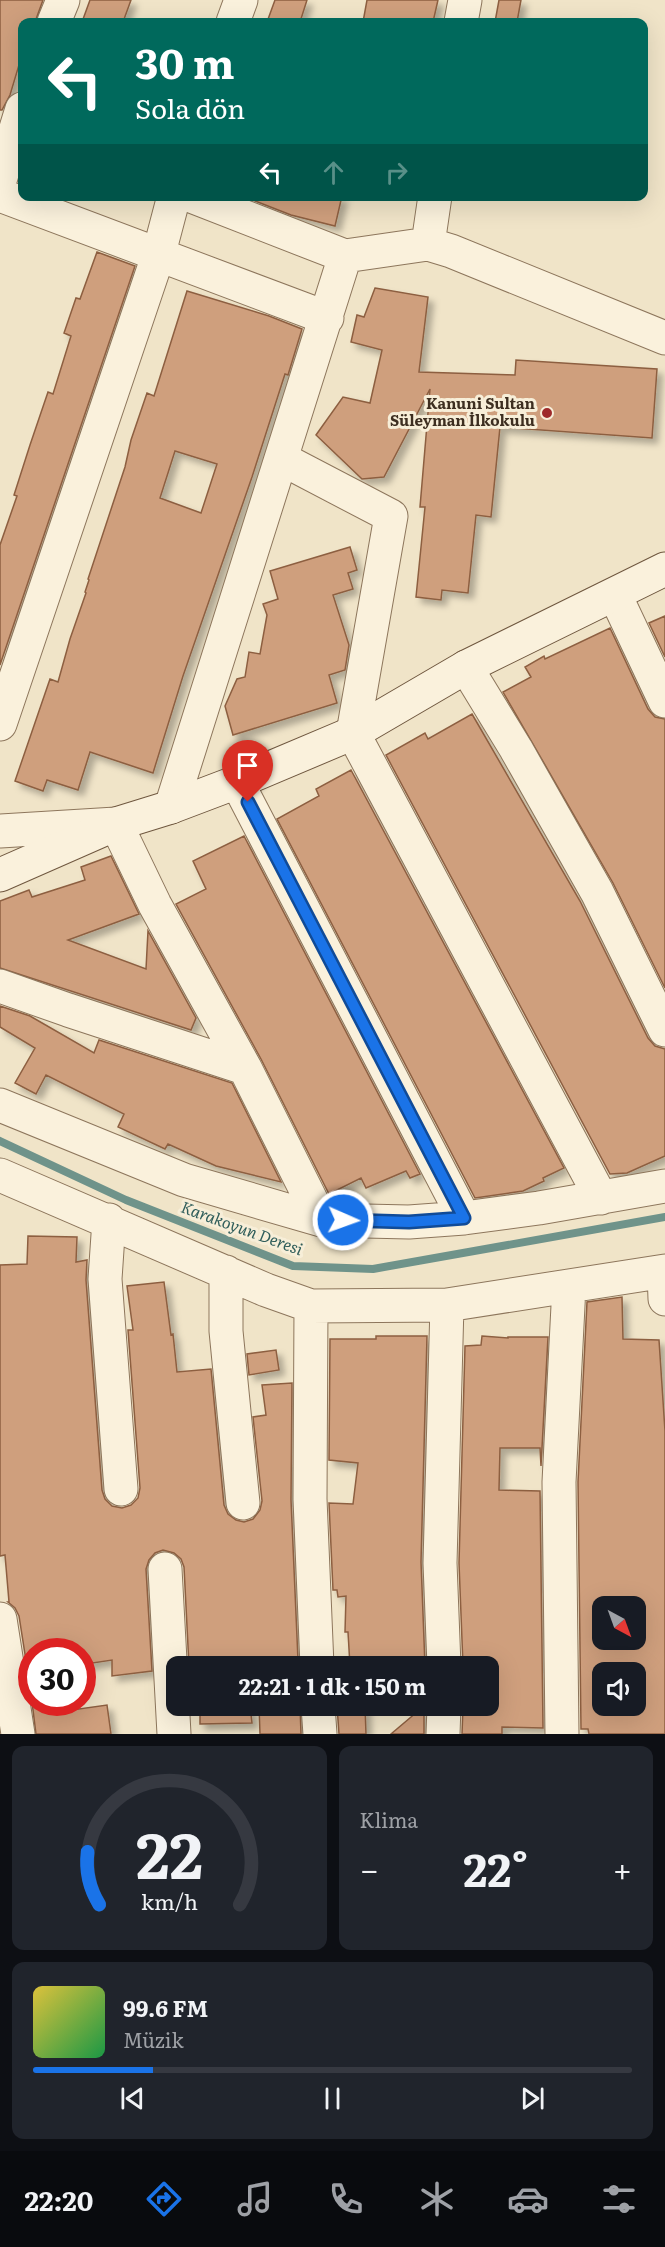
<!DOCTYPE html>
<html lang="tr">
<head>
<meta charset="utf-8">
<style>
  body { margin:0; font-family:Literata,serif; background:#20242c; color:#f1f3f6; height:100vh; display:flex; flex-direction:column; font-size:22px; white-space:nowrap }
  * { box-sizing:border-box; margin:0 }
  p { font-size:20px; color:#9ea1a6 }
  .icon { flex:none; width:33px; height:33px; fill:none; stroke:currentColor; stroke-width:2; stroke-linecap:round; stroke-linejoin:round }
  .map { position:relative; height:1734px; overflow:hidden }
  .side { display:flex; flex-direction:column; gap:12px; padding:12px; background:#0d0f14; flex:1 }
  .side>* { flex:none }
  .banner { position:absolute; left:18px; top:18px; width:630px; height:183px; border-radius:12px; box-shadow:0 6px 24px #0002; background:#00695c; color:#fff; overflow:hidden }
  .needle { width:39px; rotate:139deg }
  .tools { position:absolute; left:592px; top:1596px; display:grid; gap:12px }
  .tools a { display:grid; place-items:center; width:54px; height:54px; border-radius:12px; background:#171b24; box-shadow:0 6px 24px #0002; font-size:30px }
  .speed { position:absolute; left:18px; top:1638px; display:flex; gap:12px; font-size:30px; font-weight:700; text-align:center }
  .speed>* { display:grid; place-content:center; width:78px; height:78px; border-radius:50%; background:#171b24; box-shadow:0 6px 24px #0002; line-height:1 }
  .speed .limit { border:9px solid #d22; background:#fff; color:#111 }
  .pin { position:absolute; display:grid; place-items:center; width:51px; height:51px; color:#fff; margin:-62px -26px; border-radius:50% 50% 50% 0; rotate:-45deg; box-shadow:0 0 6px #0007 }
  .pin .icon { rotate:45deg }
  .me { position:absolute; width:66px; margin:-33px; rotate:92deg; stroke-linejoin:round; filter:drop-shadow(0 0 4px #0008) }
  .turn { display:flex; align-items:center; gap:21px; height:126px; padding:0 18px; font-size:27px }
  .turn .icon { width:78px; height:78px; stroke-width:2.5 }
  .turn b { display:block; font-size:42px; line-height:51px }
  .lanes { display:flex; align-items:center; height:57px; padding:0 18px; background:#0003; justify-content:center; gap:30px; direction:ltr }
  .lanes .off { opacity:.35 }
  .big { font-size:45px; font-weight:700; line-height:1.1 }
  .side .card { flex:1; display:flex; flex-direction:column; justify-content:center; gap:9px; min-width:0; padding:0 21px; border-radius:12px; background:#20242c }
  .side .dial { align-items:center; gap:0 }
  .dial svg { height:156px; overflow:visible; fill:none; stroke:#363941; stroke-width:7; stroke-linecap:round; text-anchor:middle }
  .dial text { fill:#f1f3f6; stroke:none }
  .song { display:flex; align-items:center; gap:18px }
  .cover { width:72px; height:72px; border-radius:9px; background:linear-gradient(135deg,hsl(50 70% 55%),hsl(140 70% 35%)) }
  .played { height:6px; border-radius:3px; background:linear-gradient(90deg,#1a73e8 20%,#363941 20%) }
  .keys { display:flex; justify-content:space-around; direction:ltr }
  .heat { display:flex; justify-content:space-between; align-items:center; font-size:33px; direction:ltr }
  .side .tiles { flex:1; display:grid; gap:12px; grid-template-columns:1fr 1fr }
  .card:last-child { grid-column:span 2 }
  .trip { position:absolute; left:166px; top:1656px; width:333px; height:60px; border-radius:12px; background:#171b24; box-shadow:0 6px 24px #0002; font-weight:700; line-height:60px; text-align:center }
  .menu { display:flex; height:96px; justify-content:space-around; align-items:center; background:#090b0e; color:#9ea1a6 }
  .menu .icon { width:42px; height:42px }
  .menu .on { color:#1a73e8 }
  .menu b { font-size:27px; color:#f1f3f6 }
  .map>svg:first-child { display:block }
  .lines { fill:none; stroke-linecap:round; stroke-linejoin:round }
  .stream { stroke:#6f938a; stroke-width:8 }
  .building { fill:#cf9f7d; stroke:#8d5f41; stroke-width:1.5; fill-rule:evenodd; filter:url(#shadow) }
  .minor-casing { stroke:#8d765c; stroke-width:35 }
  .secondary-casing { stroke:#6f573f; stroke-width:35 }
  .minor { stroke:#faf1dc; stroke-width:33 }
  .secondary { stroke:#faf1dc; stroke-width:33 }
  .route-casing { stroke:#114b97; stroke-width:15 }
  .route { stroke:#1a73e8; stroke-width:10 }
  .poi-dot { fill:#9e2a2b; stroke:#f7eed8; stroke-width:2 }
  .labels { text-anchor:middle; stroke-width:6; stroke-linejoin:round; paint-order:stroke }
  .poi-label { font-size:15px; font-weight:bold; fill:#3d2e20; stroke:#f7eed8; text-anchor:end }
  .water-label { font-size:16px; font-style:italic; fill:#2f5d5a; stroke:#f7eed8 }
</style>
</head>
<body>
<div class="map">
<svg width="665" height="1734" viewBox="0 0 665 1734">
  <defs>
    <filter id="shadow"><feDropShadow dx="5.5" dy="5.5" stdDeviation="3" flood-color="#0004"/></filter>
  </defs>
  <rect width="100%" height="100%" fill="#f0e4c8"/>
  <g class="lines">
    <!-- stream -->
    <path class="stream" d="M0 1141 126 1200 293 1266 373 1269 665 1217"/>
  </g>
  <!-- building -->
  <path class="building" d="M0 0H43L35 22H22V55L10 95 2 110H0Z
    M90 0H131L123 22H82Z
    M275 0H307L300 22H267Z
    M367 0H438L433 22H363Z
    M499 0H521L517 22H495Z
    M250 196H342L335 226 291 215 250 199Z
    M97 252 135 266 0 665V545L17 496 14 495 30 445 48 392 53 394 71 336 64 333 76 298 80 299Z
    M375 288 428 297 419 372 515 375 516 360 657 369 652 438 500 427 491 517 476 515 468 593 442 590 441 600 416 597 425 507H420L430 389 384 477 362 479 316 435 343 397 370 403 382 350 351 342 357 315 364 317Z
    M187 291 269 316 302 329 288 375 285 374 252 477 183 676 153 773 90 752 78 790 47 780 43 791 15 781 50 679 58 682 70 639 86 593 85 592 89 580 88 579 125 467 131 440 147 393 154 396ZM175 451 217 464 201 513 160 498Z
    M350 547 357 570 348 573 353 589 333 595 349 645 345 670 329 675 337 703 233 735 225 706 237 679 245 677 249 652 260 654 267 615 263 604 278 599 270 571Z
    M665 616V657L649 623Z
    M610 628 648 709 655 717 665 719V988L613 883 503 692 531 677 525 667 544 656 545 659Z
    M472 714 580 901 648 1038 655 1046 665 1049V1156L627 1173 610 1174 386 755 425 733 428 739Z
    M351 770 564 1168 543 1178 544 1181 523 1191 475 1198 277 819 319 796 316 789Z
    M244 836 420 1174 410 1178 406 1171 366 1188 361 1178 329 1194 261 1059 176 904 206 889 193 861Z
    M111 856 139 914 68 940 146 969 148 931 196 1018 191 1030 0 968V901L29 890 32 897 85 880 81 867Z
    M0 1006 30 1016 94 1053 99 1040 232 1083 281 1182 216 1166 168 1144 165 1149 118 1127 124 1114 46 1075 36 1094 15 1083 35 1048 0 1027Z
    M28 1236 77 1237 76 1262 87 1260 86 1280 102 1490 105 1499 112 1506 122 1508 131 1505 138 1498 140 1488 128 1330H133L127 1286 164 1282 171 1335 173 1334 177 1372 211 1369 224 1505 228 1514 236 1520 244 1522 253 1519 260 1510 262 1501 253 1417 266 1415 262 1385 292 1383 291 1500 298 1660 246 1664 247 1666H200V1664L189 1666 184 1567 181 1559 174 1553 163 1550 155 1553 149 1560 146 1569 152 1671 112 1676V1660L86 1664 84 1652H32V1699L19 1616 15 1608 8 1602H9L5 1555 0 1556V1265L27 1264Z
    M622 1297 623 1339 659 1340 665 1431V1734H589L588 1729H581L578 1482 587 1302ZM603 1606H636V1640H603ZM603 1672H636V1706H603Z
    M376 1336H427L421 1562 425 1666H350L348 1632H345L346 1596 338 1597 337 1590H333L329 1503 353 1504 358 1463 329 1460 330 1339H376Z
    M482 1336 508 1338V1337H548L541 1466 540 1448H500L499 1490 540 1491 543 1728 502 1727V1734H462L463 1706H489V1666H463L459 1563 465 1346 481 1345Z
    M276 1350 279 1370 249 1375 247 1354Z
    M32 1702H63L65 1711 107 1705 111 1734H36Z
    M200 1706H250L252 1723 200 1724Z
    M259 1706H300L301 1734H260Z
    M337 1706H365L366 1734H339Z
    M424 1706V1734H391Z"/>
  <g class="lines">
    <!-- minor casing -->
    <g class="minor-casing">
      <path id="minor" d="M54 22 63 0
        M233 22 241 0
        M461 22 465 0
        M0 180 22 109
        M0 195 327 318
        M191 196 345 256 428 244 451 251 665 338
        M428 244 435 196
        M282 459 391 516 353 733 601 1198
        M615 595 665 701
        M466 667 516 749 597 892 665 1030
        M0 724 159 253 174 196
        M237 782 464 1218
        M171 807 345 256
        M0 831 116 824 155 905 245 1068 321 1220
        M0 986 68 1010 245 1068
        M0 1105 184 1180 321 1220 409 1222 464 1218 539 1208 665 1186
        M0 1175 266 1290 311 1306 447 1305 665 1271
        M109 1220 105 1279 121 1489
        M226 1272V1331L243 1503
        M664 1272 665 1299
        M311 1306 310 1499 317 1666
        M165 1569 174 1734
        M0 1619 18 1734
        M444 1666 440 1563 447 1305
        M318 1706 320 1734
        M443 1734 444 1706
        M562 1734 559 1482 569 1286"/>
    </g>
    <!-- secondary casing -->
    <g class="secondary-casing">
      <path id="secondary" d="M0 875 116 824 171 807 237 782 353 733 466 667 665 569"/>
    </g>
    <!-- minor -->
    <use href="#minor" class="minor"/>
    <!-- secondary -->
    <use href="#secondary" class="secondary"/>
  </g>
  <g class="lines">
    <!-- route casing -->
    <g class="route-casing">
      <path id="route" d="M248 802 464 1218 409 1222 343 1220"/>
    </g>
    <!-- route -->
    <use href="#route" class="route"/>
  </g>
  <!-- markers -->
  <circle class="poi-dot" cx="547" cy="413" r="6"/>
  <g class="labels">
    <!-- poi labels -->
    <g class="poi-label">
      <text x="535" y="409">Kanuni Sultan<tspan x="535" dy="17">Süleyman İlkokulu</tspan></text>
    </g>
    <!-- water labels -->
    <g class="water-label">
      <text transform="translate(242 1228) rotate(20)" y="6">Karakoyun Deresi</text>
    </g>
  </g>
</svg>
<div class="tools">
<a><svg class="needle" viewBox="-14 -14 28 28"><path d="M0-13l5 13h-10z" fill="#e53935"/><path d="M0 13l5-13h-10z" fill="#9ea1a6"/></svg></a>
<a><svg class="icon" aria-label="sound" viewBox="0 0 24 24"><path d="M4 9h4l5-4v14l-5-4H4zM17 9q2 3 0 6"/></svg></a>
</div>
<div class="speed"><div class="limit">30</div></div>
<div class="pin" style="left:248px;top:802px;background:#d93025"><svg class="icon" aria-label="arrive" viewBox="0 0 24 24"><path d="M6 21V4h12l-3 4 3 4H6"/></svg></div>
<svg class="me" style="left:343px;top:1220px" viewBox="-20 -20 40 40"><circle r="17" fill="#1a73e8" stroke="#fff" stroke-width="3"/><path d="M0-11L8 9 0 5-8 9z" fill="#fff"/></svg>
<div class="trip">22:21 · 1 dk · 150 m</div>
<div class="banner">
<div class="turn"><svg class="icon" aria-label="left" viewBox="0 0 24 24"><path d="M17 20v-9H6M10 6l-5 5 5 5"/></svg><div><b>30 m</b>Sola dön</div></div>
<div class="lanes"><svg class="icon" aria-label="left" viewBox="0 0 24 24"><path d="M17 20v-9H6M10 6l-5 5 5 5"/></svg><svg class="icon off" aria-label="ahead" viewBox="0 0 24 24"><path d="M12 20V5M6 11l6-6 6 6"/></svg><svg class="icon off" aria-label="right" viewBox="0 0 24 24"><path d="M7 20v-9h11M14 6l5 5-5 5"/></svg></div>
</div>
</div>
<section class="side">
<div class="tiles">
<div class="card dial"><svg viewBox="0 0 100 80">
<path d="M14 69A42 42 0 1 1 86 69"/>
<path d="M14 69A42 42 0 0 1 8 42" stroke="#1a73e8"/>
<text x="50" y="56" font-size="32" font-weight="700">22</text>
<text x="50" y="72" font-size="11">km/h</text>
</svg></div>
<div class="card"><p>Klima</p>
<div class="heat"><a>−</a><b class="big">22°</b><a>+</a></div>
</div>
<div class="card">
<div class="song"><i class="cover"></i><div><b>99.6 FM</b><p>Müzik</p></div></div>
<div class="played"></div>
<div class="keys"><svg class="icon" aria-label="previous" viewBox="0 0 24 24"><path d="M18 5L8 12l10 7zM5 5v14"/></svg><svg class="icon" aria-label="pause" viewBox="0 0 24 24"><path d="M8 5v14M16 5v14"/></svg><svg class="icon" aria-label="next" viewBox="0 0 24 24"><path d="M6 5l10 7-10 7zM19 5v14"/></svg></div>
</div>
</div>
</section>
<nav class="menu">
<b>22:20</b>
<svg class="icon on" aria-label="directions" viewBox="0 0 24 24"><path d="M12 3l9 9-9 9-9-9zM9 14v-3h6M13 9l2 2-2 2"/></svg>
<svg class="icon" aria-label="music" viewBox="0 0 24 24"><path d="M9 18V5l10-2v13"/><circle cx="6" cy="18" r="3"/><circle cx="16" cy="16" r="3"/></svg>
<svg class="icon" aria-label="phone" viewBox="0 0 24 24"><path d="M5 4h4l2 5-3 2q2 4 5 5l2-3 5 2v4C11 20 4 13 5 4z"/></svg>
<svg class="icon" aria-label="climate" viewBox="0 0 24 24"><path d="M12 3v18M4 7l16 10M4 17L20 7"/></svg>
<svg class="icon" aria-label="car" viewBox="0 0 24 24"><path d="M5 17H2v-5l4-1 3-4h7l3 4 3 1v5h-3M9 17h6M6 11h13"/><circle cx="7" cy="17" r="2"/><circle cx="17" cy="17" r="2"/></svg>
<svg class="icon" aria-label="filters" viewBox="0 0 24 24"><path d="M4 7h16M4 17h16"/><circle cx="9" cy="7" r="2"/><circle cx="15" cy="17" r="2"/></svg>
</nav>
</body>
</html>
